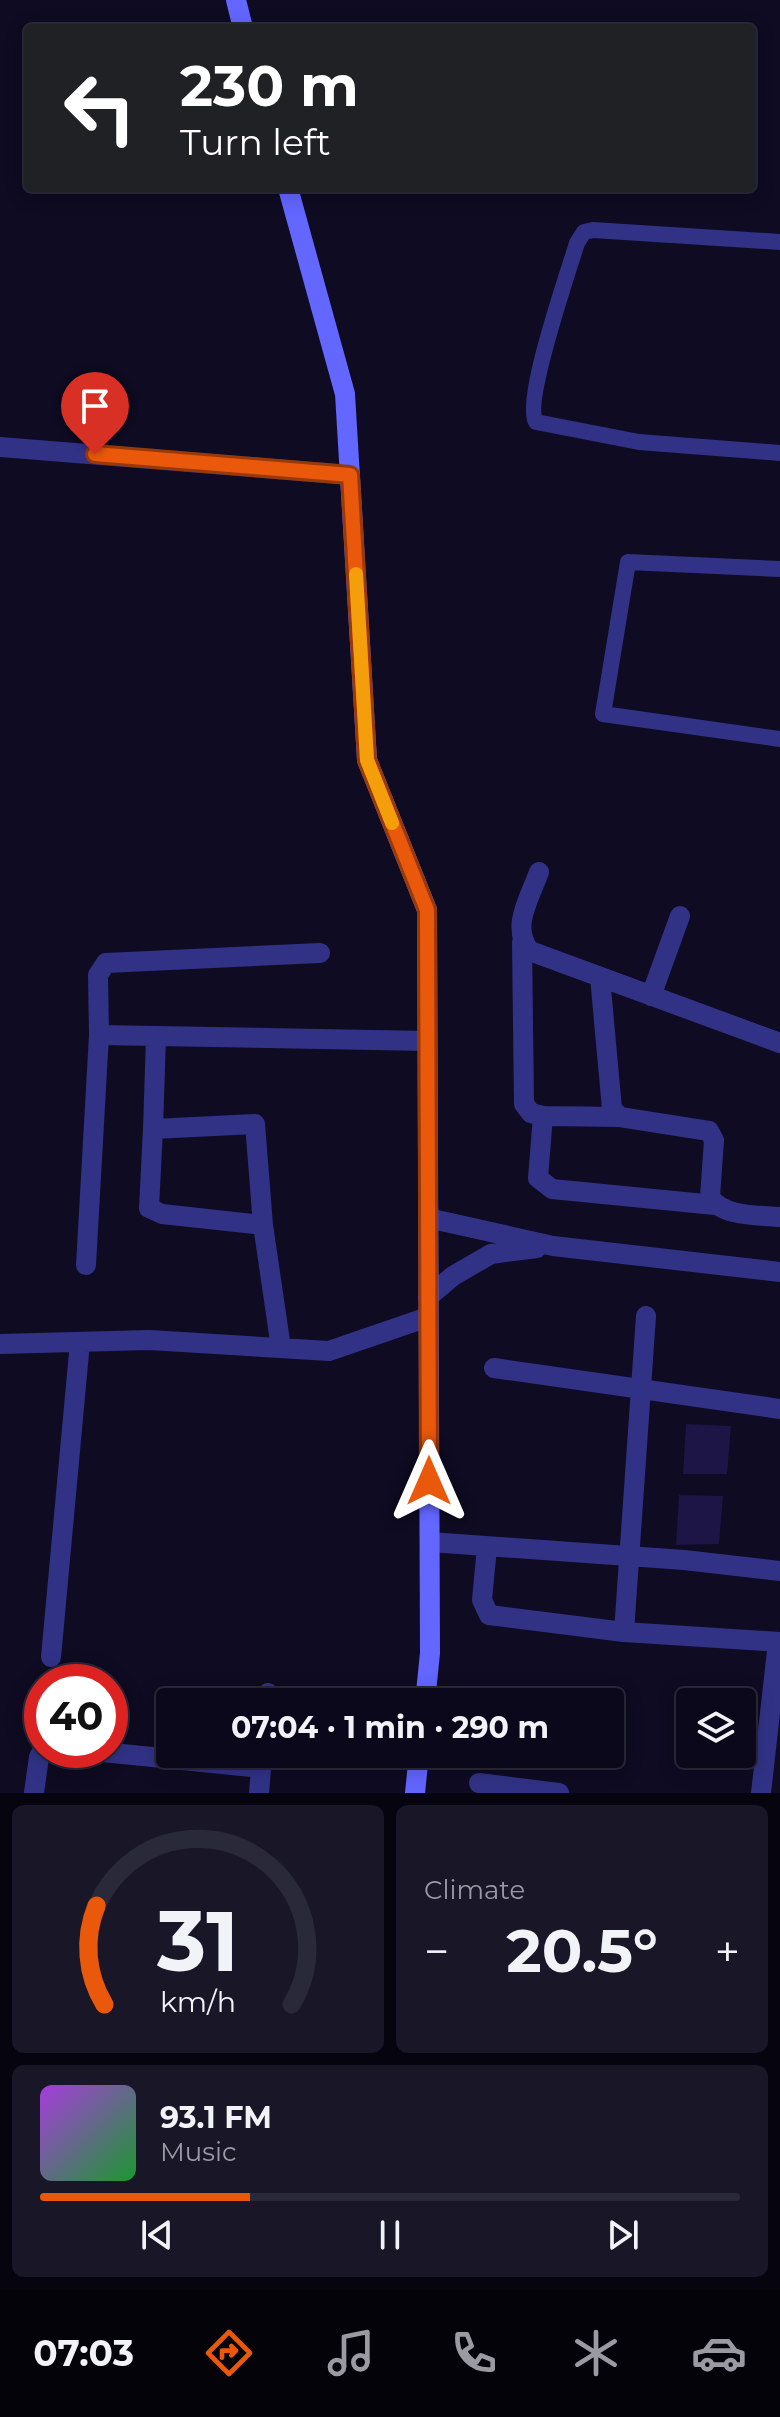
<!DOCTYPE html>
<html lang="en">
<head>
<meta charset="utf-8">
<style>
  body { margin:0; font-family:Montserrat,sans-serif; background:#181627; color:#f1f3f6; height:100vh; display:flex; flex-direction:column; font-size:30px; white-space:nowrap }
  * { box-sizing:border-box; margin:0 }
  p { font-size:26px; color:#999aa2 }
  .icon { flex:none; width:44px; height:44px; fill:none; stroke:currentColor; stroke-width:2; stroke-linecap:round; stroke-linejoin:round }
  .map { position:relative; height:1793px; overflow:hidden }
  .side { display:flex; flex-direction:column; gap:12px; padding:12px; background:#06040e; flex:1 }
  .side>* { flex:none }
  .guide { position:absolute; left:24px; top:24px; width:732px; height:168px; border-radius:8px; box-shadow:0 4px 20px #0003,0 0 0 2px #2a2939; background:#202124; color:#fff; overflow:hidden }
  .controls { position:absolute; left:676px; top:1688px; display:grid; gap:16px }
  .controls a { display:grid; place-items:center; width:80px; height:80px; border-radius:8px; background:#0a081a; box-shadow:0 4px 20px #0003,0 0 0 2px #2a2939; font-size:40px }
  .speed { position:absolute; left:24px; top:1664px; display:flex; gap:16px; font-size:40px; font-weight:700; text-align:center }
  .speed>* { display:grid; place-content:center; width:104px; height:104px; border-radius:50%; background:#0a081a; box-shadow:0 4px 20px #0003,0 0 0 2px #2a2939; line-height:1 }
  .speed .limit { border:12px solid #d22; background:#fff; color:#111 }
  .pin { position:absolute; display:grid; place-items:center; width:68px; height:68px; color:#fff; margin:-82px -34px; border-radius:50% 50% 50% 0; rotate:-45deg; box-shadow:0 0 8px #0007 }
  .pin .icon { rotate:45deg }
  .me { position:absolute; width:88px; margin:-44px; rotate:0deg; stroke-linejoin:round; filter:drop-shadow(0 0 6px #0008) }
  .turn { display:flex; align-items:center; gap:28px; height:168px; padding:0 24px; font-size:36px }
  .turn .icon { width:104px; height:104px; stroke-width:2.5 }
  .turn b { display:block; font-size:56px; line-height:68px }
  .big { font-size:60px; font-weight:700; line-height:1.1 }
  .side .card { flex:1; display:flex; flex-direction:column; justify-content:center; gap:12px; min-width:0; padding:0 28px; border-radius:12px; background:#181627 }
  .side .dial { align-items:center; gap:0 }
  .dial svg { height:208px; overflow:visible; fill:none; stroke:#2a2939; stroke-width:7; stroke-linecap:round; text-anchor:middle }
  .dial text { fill:#f1f3f6; stroke:none }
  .song { display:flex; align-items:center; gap:24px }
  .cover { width:96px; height:96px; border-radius:12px; background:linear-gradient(135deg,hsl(280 70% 55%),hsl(130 70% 35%)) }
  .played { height:8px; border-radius:4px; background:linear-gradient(90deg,#ea580c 30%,#2a2939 30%) }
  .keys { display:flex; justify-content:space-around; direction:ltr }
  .heat { display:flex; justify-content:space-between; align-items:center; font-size:44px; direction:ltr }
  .side .tiles { flex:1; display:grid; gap:12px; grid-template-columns:1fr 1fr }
  .card:last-child { grid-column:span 2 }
  .trip { position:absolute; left:156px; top:1688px; width:468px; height:80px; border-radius:8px; background:#0a081a; box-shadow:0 4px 20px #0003,0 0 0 2px #2a2939; font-weight:700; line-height:80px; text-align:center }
  .dock { display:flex; height:128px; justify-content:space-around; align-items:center; background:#04030a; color:#999aa2 }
  .dock .icon { width:56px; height:56px }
  .dock .active { color:#ea580c }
  .dock b { font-size:36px; color:#f1f3f6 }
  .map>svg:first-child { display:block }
  .building { fill:#1d1545 }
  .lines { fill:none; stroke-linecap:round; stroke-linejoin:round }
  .lane { stroke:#313286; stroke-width:16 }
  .street { stroke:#313286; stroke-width:20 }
  .secondary { stroke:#6366ff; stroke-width:20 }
  .route-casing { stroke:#983908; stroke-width:20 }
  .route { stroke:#ea580c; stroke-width:14 }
  .slow { stroke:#f59e0b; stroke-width:14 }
</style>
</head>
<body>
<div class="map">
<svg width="780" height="1793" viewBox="0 0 780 1793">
  <rect width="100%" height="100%" fill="#0e0b22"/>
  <!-- building -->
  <path class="building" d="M686 1424 731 1426 727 1474H683Z
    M679 1495 723 1496 719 1544 676 1545Z"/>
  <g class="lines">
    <!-- lane -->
    <path class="lane" d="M780 242 593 230 584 232 577 243C568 273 523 402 536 422L639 442 780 453
      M780 569 628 562 603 714 780 739"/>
    <!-- street -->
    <path class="street" d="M0 447 350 475
      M539 872C530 898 510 927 530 951L780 1043
      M522 942 524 1104 531 1113 543 1116 620 1117
      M320 953 106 963 98 975 99 1035 427 1041
      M600 977 612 1109 620 1117 709 1131 714 1140 710 1197C722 1217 759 1215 780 1217
      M651 996 680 916
      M156 1037 153 1129 255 1124 263 1225 281 1348
      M543 1116 538 1178 552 1189 715 1205
      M153 1129 149 1208 162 1214 263 1225
      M428 1218 553 1246 780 1272
      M86 1265 99 1035
      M428 1297 453 1276 491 1254 537 1248
      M0 1344 149 1340 329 1351 428 1317
      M494 1368 780 1409
      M430 1542 684 1560 780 1571
      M487 1547 482 1600 489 1615 624 1632 780 1642
      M624 1632 646 1316
      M51 1657 80 1342
      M267 1702 268 1693
      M83 1750 261 1768
      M479 1783 559 1793
      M34 1793 39 1757 43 1750
      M259 1793 262 1757
      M761 1793 778 1642"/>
    <!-- secondary -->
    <path class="secondary" d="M236 0 243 28
      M288 188 345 394 367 760 427 910 430 1653 425 1702
      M415 1793 419 1754"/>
  </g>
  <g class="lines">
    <!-- route casing -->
    <g class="route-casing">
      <path id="route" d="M95 454 350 475 367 760 427 910 429 1481"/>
    </g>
    <!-- route -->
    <use href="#route" class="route"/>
    <!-- slow -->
    <path class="slow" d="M356 574 367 760 392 823"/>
  </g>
</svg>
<div class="controls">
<a><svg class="icon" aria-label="layers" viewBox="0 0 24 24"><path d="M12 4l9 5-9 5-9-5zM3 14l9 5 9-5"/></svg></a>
</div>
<div class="speed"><div class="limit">40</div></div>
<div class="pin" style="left:95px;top:454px;background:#d93025"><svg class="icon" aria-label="arrive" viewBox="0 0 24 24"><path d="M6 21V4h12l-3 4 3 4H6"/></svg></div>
<svg class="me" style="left:429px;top:1481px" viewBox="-20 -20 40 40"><path d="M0-17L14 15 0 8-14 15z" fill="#ea580c" stroke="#fff" stroke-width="4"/></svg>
<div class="trip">07:04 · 1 min · 290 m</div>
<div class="guide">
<div class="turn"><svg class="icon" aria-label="left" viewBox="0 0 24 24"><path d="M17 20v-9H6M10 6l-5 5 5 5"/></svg><div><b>230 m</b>Turn left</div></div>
</div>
</div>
<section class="side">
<div class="tiles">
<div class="card dial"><svg viewBox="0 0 100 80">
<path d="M14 69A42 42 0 1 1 86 69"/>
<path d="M14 69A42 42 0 0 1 11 31" stroke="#ea580c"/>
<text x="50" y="56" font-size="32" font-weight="700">31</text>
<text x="50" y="72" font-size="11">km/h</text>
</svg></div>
<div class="card"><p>Climate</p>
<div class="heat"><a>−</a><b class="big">20.5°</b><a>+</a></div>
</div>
<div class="card">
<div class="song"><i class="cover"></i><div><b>93.1 FM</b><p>Music</p></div></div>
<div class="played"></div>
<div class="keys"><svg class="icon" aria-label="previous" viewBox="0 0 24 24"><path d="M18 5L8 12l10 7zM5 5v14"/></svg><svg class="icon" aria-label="pause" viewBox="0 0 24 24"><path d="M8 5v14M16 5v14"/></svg><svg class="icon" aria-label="next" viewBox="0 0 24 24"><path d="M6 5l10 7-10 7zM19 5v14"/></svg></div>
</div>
</div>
</section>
<nav class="dock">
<b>07:03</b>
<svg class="icon active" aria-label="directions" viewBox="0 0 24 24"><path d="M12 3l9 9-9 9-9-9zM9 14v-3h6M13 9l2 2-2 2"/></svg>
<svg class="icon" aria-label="music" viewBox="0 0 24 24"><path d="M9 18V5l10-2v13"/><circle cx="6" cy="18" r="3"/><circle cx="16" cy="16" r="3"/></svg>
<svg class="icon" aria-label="phone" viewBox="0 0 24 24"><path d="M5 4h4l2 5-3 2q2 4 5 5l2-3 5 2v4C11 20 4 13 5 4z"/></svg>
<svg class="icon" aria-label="climate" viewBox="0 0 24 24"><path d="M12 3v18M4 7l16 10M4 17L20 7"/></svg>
<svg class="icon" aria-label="car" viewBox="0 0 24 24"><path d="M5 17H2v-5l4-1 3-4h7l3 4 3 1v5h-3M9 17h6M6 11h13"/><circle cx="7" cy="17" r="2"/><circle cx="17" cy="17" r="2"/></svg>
</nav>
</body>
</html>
